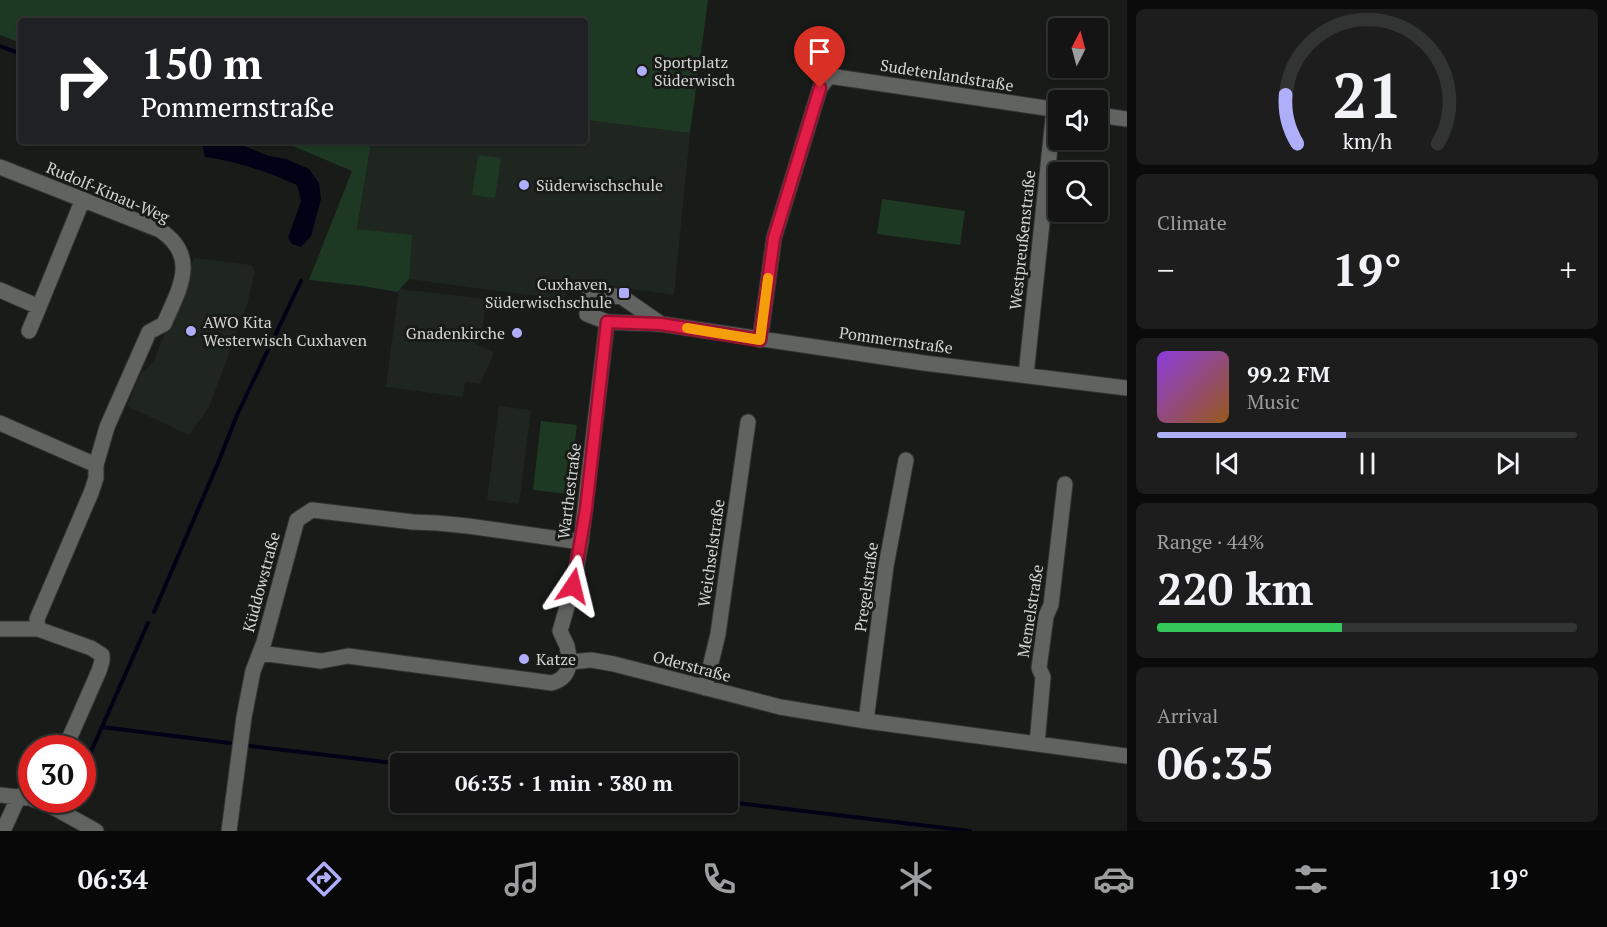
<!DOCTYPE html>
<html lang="en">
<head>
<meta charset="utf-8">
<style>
  body { margin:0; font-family:"PT Serif",serif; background:#1c1d1c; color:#f1f3f6; height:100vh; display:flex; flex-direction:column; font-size:22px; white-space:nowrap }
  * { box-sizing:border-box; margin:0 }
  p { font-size:20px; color:#9d9ea0 }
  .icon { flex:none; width:33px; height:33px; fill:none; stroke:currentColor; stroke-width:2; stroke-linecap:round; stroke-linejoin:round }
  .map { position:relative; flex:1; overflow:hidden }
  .drawer { display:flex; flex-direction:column; gap:9px; padding:9px; background:#0a0b0a; width:480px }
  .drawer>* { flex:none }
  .hud { position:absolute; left:18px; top:18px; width:570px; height:126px; border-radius:6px; box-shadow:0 2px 4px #0004,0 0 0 2px #323333; background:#202124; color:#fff; overflow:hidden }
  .needle { width:39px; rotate:6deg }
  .buttons { position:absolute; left:1048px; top:18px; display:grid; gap:12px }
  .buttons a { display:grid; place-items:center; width:60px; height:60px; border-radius:6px; background:#131413; box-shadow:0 2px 4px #0004,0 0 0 2px #323333; font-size:30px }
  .speed { position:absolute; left:18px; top:735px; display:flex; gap:12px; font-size:30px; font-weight:700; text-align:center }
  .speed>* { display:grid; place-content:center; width:78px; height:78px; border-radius:50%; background:#131413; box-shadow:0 2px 4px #0004,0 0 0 2px #323333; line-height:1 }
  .speed .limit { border:9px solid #d22; background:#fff; color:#111 }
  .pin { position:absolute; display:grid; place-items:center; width:51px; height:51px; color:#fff; margin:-62px -26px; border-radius:50% 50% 50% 0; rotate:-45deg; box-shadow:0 0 6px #0007 }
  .pin .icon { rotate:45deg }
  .me { position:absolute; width:66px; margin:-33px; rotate:10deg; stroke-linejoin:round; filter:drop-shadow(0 0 4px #0008) }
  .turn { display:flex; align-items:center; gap:21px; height:126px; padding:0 24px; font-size:27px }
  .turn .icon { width:78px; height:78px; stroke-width:2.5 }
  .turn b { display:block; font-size:42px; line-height:51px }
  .big { font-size:45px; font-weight:600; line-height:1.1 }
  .drawer .tile { flex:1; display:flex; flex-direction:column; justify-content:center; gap:9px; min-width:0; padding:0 21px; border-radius:9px; background:#1c1d1c }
  .drawer .dial { align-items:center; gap:0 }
  .dial svg { height:156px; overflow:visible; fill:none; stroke:#323333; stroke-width:7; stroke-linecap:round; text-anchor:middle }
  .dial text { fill:#f1f3f6; stroke:none }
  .song { display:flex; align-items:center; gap:18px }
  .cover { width:72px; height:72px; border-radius:9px; background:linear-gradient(135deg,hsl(270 70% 55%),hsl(30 70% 35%)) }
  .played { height:6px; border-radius:3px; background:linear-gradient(90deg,#afaefa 45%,#323333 45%) }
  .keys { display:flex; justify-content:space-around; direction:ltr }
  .heat { display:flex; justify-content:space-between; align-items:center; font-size:33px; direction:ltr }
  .charge { height:9px; border-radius:4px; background:linear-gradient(90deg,#34c759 44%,#323333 0) }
  .trip { position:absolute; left:390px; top:753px; width:348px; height:60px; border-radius:6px; background:#131413; box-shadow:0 2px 4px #0004,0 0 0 2px #323333; font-weight:600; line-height:60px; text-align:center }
  .tab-bar { display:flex; height:96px; justify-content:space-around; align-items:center; background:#080808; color:#9d9ea0 }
  .tab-bar .icon { width:42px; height:42px }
  .tab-bar .active { color:#afaefa }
  .tab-bar b { font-size:27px; color:#f1f3f6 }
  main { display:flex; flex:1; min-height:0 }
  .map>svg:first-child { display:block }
  .built { fill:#1f2620 }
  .green { fill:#1e3923 }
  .water { fill:#030115 }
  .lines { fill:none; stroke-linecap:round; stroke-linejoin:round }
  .stream { stroke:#030115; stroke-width:4 }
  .minor-casing { stroke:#333433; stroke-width:17 }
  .minor { stroke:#616361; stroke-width:15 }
  .route-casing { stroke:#92132f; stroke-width:15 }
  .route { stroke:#e11d48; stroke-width:10 }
  .slow { stroke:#f59e0b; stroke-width:10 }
  .poi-dot { fill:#afaefa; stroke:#191b19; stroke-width:2 }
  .labels { text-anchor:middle; stroke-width:6; stroke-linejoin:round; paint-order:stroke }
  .poi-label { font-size:16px; fill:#d4d6d4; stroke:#191b19; text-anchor:start }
  .street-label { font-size:16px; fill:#d4d6d4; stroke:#191b19 }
</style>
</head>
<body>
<main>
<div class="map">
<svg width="1127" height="831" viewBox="0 0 1127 831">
  <rect width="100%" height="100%" fill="#191b19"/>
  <!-- built -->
  <path class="built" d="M585 120 690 133 674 295 568 279 565 300 409 279 411 235 357 230 371 141H585Z
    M194 258 251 265 255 271 247 305 209 407 189 435 127 406 141 373 153 363Z
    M399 289 486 299 482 331 477 337 476 344 494 353 493 355 480 384 465 382 463 397 386 387Z
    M499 406 531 410 519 504 487 500Z"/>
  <!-- green -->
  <path class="green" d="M0 0H708L690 133 585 120V21H21V43L0 35Z
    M281 141H371L357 229 412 235 409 279 397 292 363 286 309 280 352 171Z
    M478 155 501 158 495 198 472 195Z
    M882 199 965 211 960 245 877 234Z
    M541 421 577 425 568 494 533 490Z"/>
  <!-- water -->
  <path class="water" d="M204 141H226L231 144 242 145 269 156 286 159 309 169 319 183 321 199 311 236 301 247 292 244 288 238 301 201 297 185C268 172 237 161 205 157L202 144Z"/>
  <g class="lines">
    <!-- stream -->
    <path class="stream" d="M0 46 21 54
      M154 612 218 463 237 415 301 281
      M102 727 230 743
      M250 746 402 764
      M82 772 148 623
      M728 802 970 831"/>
    <!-- minor casing -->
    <g class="minor-casing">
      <path id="minor" d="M1098 115 1127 119
        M0 167 160 230C200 257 179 289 164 324L149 332 107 427 96 465V478L91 493 37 619 38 629
        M0 290 39 307 83 199
        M661 324 622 297 597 294 588 298 587 314 607 322 661 324 924 363 1127 388
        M29 331 39 307
        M760 340 774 238 820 88 829 76 1059 110
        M1026 375 1054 109
        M0 423 96 465
        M0 629H38L91 648 102 655V661L99 671 65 748
        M260 653 321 661 348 656 552 683C564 679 567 674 570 662L591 660 614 664 780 707 866 721 1127 756
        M570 662 567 646 560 631 573 586 581 542 607 322
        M705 688 718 634 748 422
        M866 721 886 566 906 460
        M1037 744 1043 677 1039 668 1046 616 1051 605 1065 484
        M0 795 26 798
        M34 800 42 801 96 831
        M3 831 19 796
        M229 831 244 717 253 671 264 642 297 520 312 510 413 522 437 523 468 526 581 542"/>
    </g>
    <!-- minor -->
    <use href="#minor" class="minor"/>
  </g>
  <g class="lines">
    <!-- route casing -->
    <g class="route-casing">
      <path id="route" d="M573 586 586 509 607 322 661 324 760 340 774 238 820 88"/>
    </g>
    <!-- route -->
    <use href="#route" class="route"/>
    <!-- slow -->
    <path class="slow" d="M687 328 760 340 768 278"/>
  </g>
  <!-- markers -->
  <g class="poi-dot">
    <circle cx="642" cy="71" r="6"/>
    <circle cx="524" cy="185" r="6"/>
    <rect x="618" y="287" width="12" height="12" rx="3"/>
    <circle cx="191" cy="331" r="6"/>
    <circle cx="517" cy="333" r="6"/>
    <circle cx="524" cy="659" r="6"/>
  </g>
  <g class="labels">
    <!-- poi labels -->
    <g class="poi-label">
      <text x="654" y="68">Sportplatz<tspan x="654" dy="18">Süderwisch</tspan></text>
      <text x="536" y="191">Süderwischschule</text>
      <text x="612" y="290" text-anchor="end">Cuxhaven,<tspan x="612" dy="18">Süderwischschule</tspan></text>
      <text x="203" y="328">AWO Kita<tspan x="203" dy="18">Westerwisch Cuxhaven</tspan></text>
      <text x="505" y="339" text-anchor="end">Gnadenkirche</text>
      <text x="536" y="665">Katze</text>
    </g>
    <!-- street labels -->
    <g class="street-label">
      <text transform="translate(947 75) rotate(9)" y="6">Sudetenlandstraße</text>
      <text transform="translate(108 192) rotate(23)" y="6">Rudolf-Kinau-Weg</text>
      <text transform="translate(1022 240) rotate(-84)" y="6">Westpreußenstraße</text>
      <text transform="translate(896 340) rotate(8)" y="6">Pommernstraße</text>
      <text transform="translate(569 491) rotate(-83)" y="6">Warthestraße</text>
      <text transform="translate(711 553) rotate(-82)" y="6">Weichselstraße</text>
      <text transform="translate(261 582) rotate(-75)" y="6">Küddowstraße</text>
      <text transform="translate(866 587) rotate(-82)" y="6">Pregelstraße</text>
      <text transform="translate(1030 611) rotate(-81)" y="6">Memelstraße</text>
      <text transform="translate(692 666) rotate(15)" y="6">Oderstraße</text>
    </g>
  </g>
</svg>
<div class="buttons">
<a><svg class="needle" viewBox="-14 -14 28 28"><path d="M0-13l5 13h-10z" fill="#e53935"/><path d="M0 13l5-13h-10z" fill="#9d9ea0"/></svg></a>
<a><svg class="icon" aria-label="sound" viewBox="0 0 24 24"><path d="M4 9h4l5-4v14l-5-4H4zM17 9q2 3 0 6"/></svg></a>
<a><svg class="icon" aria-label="search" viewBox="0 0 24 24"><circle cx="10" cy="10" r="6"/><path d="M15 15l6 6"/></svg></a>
</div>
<div class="speed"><div class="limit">30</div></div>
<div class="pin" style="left:820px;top:88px;background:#d93025"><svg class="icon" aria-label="arrive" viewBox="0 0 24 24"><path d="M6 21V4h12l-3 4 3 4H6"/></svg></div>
<svg class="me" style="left:573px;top:586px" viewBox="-20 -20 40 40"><path d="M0-17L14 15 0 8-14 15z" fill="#e11d48" stroke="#fff" stroke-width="4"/></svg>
<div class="trip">06:35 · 1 min · 380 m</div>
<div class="hud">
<div class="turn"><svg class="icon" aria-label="right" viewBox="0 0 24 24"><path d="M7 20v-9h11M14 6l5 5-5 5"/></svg><div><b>150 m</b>Pommernstraße</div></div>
</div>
</div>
<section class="drawer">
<div class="tile dial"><svg viewBox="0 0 100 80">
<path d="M14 69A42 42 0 1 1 86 69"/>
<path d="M14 69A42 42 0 0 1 8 44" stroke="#afaefa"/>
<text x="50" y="56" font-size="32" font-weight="700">21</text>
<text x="50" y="72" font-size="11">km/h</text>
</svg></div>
<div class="tile"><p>Climate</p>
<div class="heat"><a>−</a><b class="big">19°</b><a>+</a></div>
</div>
<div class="tile">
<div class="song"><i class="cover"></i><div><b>99.2 FM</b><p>Music</p></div></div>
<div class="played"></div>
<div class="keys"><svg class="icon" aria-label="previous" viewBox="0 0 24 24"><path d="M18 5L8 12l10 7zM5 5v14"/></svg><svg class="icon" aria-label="pause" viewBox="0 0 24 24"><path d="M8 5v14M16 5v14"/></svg><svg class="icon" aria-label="next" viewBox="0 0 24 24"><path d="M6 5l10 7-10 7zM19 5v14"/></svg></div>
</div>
<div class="tile"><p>Range · 44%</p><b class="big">220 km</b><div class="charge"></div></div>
<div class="tile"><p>Arrival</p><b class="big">06:35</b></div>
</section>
</main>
<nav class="tab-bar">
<b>06:34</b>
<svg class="icon active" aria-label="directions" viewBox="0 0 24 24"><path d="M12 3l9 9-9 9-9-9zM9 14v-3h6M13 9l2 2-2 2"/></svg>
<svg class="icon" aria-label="music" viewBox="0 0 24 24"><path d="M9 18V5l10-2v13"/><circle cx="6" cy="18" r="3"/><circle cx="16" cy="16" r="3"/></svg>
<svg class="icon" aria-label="phone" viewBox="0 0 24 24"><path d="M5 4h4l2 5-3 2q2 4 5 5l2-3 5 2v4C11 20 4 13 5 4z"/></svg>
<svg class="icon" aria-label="climate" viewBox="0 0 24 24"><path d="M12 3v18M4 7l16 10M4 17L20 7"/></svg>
<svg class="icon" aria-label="car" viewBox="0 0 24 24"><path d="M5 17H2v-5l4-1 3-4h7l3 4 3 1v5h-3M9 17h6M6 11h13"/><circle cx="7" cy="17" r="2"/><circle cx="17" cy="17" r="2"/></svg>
<svg class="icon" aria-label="filters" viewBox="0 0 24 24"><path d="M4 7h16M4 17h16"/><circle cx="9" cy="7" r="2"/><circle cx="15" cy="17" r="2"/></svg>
<b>19°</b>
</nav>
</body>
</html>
